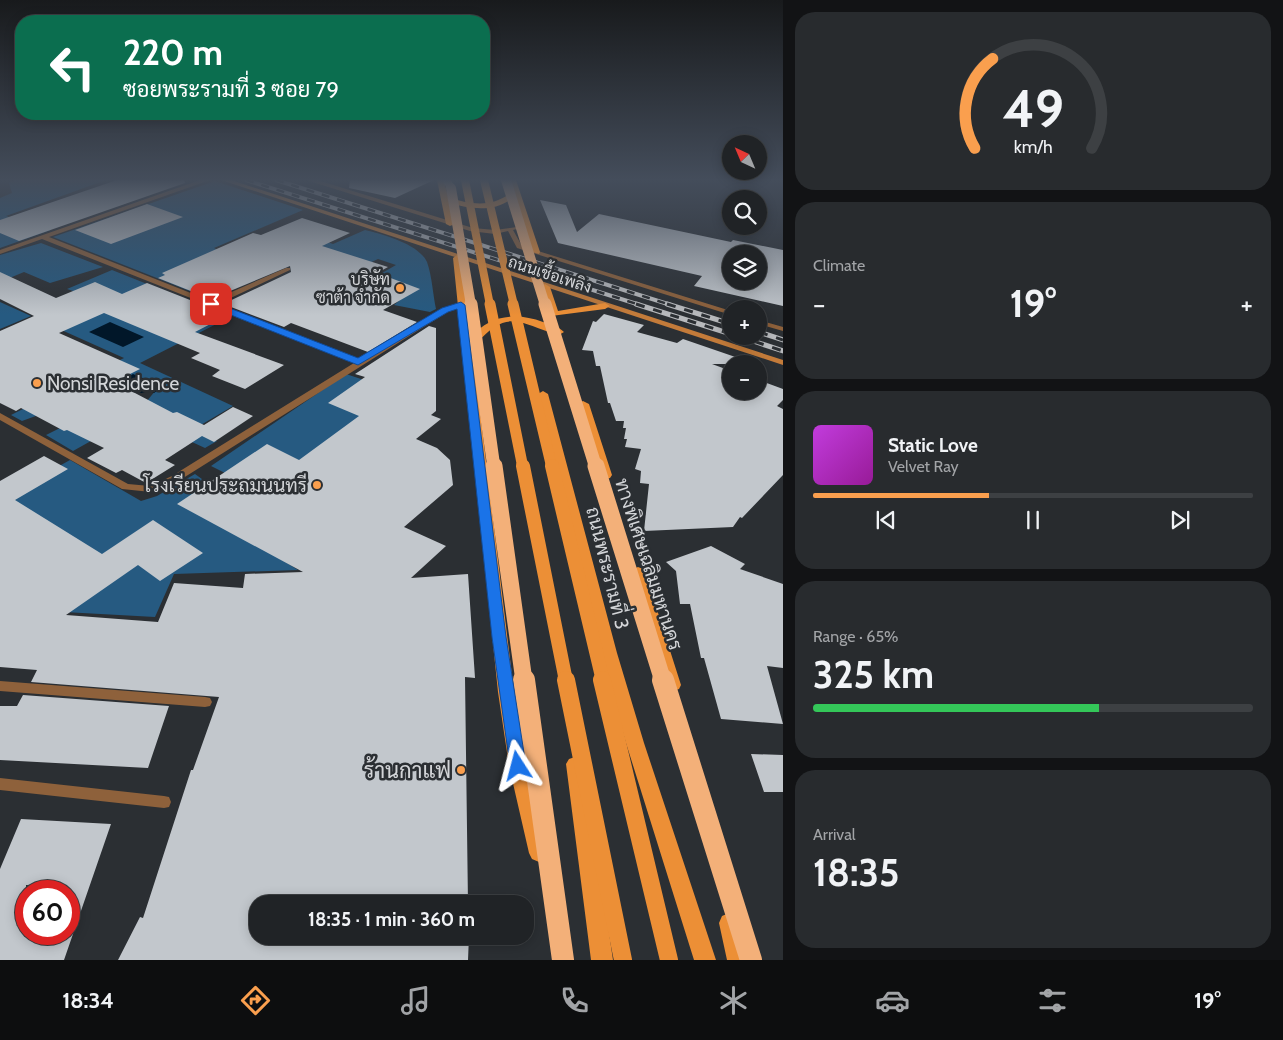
<!DOCTYPE html>
<html lang="en">
<head>
<meta charset="utf-8">
<style>
  body { margin:0; font-family:Cabin,Sarabun,sans-serif; background:#282b2e; color:#f1f3f6; height:100vh; display:flex; flex-direction:column; font-size:19px; white-space:nowrap }
  * { box-sizing:border-box; margin:0 }
  p { font-size:16px; color:#a2a4a7 }
  .icon { flex:none; width:28px; height:28px; fill:none; stroke:currentColor; stroke-width:2; stroke-linecap:round; stroke-linejoin:round }
  .map { position:relative; flex:1; overflow:hidden }
  .sheet { display:flex; flex-direction:column; gap:12px; padding:12px; background:#121315; width:500px }
  .sheet>* { flex:none }
  .top-card { position:absolute; left:15px; top:15px; width:475px; height:105px; border-radius:20px; box-shadow:0 2px 12px #0003,0 0 0 1px #3d4043; background:#0b6e4f; color:#fff; overflow:hidden }
  .needle { width:32px; rotate:316deg }
  .fabs { position:absolute; left:722px; top:135px; display:grid; gap:10px }
  .fabs a { display:grid; place-items:center; width:45px; height:45px; border-radius:50%; background:#202326; box-shadow:0 2px 12px #0003,0 0 0 1px #3d4043; font-size:25px }
  .speed { position:absolute; left:15px; top:880px; display:flex; gap:10px; font-size:25px; font-weight:700; text-align:center }
  .speed>* { display:grid; place-content:center; width:65px; height:65px; border-radius:50%; background:#202326; box-shadow:0 2px 12px #0003,0 0 0 1px #3d4043; line-height:1 }
  .speed .limit { border:8px solid #d22; background:#fff; color:#111 }
  .pin { position:absolute; display:grid; place-items:center; width:42px; height:42px; color:#fff; margin:-21px; border-radius:10px; box-shadow:0 2px 8px #0006 }
  .me { position:absolute; width:55px; margin:-28px; rotate:351deg; stroke-linejoin:round; filter:drop-shadow(0 0 4px #0008) }
  .turn { display:flex; align-items:center; gap:18px; height:105px; padding:0 25px; font-size:22px }
  .turn .icon { width:65px; height:65px; stroke-width:2.5 }
  .turn b { display:block; font-size:35px; line-height:42px }
  .big { font-size:38px; font-weight:700; line-height:1.1 }
  .sheet .widget { flex:1; display:flex; flex-direction:column; justify-content:center; gap:8px; min-width:0; padding:0 18px; border-radius:20px; background:#282b2e }
  .sheet .dial { align-items:center; gap:0 }
  .dial svg { height:130px; overflow:visible; fill:none; stroke:#3d4043; stroke-width:7; stroke-linecap:round; text-anchor:middle }
  .dial text { fill:#f1f3f6; stroke:none }
  .song { display:flex; align-items:center; gap:15px }
  .cover { width:60px; height:60px; border-radius:8px; background:linear-gradient(135deg,hsl(290 70% 55%),hsl(300 70% 35%)) }
  .played { height:5px; border-radius:2px; background:linear-gradient(90deg,#fa9f4e 40%,#3d4043 40%) }
  .keys { display:flex; justify-content:space-around; direction:ltr }
  .heat { display:flex; justify-content:space-between; align-items:center; font-size:28px; direction:ltr }
  .charge { height:8px; border-radius:4px; background:linear-gradient(90deg,#34c759 65%,#3d4043 0) }
  .trip { position:absolute; left:249px; top:895px; width:285px; height:50px; border-radius:20px; background:#202326; box-shadow:0 2px 12px #0003,0 0 0 1px #3d4043; font-weight:700; line-height:50px; text-align:center }
  .tabs { display:flex; height:80px; justify-content:space-around; align-items:center; background:#0d0e0f; color:#a2a4a7 }
  .tabs .icon { width:35px; height:35px }
  .tabs .current { color:#fa9f4e }
  .tabs b { font-size:22px; color:#f1f3f6 }
  main { display:flex; flex:1; min-height:0 }
  .map>svg:first-child { display:block }
  .green { fill:#265a81 }
  .water { fill:#011729 }
  .building { fill:#c2c7cc; fill-rule:evenodd }
  .lines { fill:none; stroke-linecap:round; stroke-linejoin:round }
  .street { fill:#8e613b; fill-rule:evenodd }
  .secondary { fill:#c37b3a; fill-rule:evenodd }
  .primary { fill:#ec8f36; fill-rule:evenodd }
  .highway { fill:#f3b079; fill-rule:evenodd }
  .rail-far1-casing { stroke:#b8babd; stroke-width:4 }
  .rail-casing { stroke:#b8babd; stroke-width:5 }
  .rail-far1 { stroke:#2b2f33; stroke-width:2.5; stroke-dasharray:8; stroke-linecap:butt }
  .rail { stroke:#2b2f33; stroke-width:3; stroke-dasharray:9; stroke-linecap:butt }
  .primary-bridge-far3 { stroke:#ec8f36; stroke-width:8 }
  .primary-bridge-far2 { stroke:#ec8f36; stroke-width:11 }
  .primary-bridge-far1 { stroke:#ec8f36; stroke-width:14 }
  .primary-bridge { stroke:#ec8f36; stroke-width:18 }
  .highway-bridge-far3 { stroke:#f3b079; stroke-width:10 }
  .highway-bridge-far2 { stroke:#f3b079; stroke-width:13 }
  .highway-bridge-far1 { stroke:#f3b079; stroke-width:17 }
  .highway-bridge { stroke:#f3b079; stroke-width:22 }
  .route { fill:#1a73e8; stroke:#114b97 }
  .poi-dot { fill:#fa9f4e; stroke:#2b2f33; stroke-width:2 }
  .labels { text-anchor:middle; stroke-width:5; stroke-linejoin:round; paint-order:stroke }
  .far-street-label { font-size:16px; fill:#d3d5d8; stroke:#2b2f33 }
  .far-poi-label { font-size:16px; fill:#d3d5d8; stroke:#2b2f33; text-anchor:end }
  .poi-label { font-size:19px; fill:#d3d5d8; stroke:#2b2f33; text-anchor:start }
  .street-label { font-size:19px; fill:#d3d5d8; stroke:#2b2f33 }
  .near-poi-label { font-size:22px; fill:#d3d5d8; stroke:#2b2f33; text-anchor:end }
</style>
</head>
<body>
<main>
<div class="map">
<svg width="783" height="960" viewBox="0 0 783 960">
  <rect width="100%" height="100%" fill="#2b2f33"/>
  <!-- green -->
  <path class="green" d="M15 180H106L6 216 51 230 0 248V198L12 193 9 183Z
    M215 181 303 210 214 248 226 254 234 283 205 297 53 237Z
    M365 230C382 234 419 244 427 262 432 276 433 295 436 309L430 312 394 305 413 289 377 276 396 265 378 259 363 266 327 277 313 237 333 244Z
    M41 243 103 267 50 283 24 272 0 282V255Z
    M112 270 230 317 140 363 233 406 194 429 217 441 205 448 181 437 143 412 73 451 46 435 64 426 146 402 156 390 119 371 80 400 22 421 11 415 124 358 48 324 101 300 67 289Z
    M0 302 31 316 0 329Z
    M346 374 388 388 372 411 259 490 211 466Z
    M70 460 141 501 157 496 195 474 213 487 211 514 298 570 174 574 155 617 46 611 0 499Z"/>
  <!-- water -->
  <path class="water" d="M110 322 144 337 123 347 89 332Z
    M133 374 150 381 154 387 161 388 154 393 150 391 141 393 120 382Z"/>
  <!-- building -->
  <path class="building" d="M117 180H184L185 183 19 241 0 233V220Z
    M350 180H434L395 198 349 188Z
    M540 200 566 205 577 232 599 214 731 242 733 240 783 250V306L694 286 702 276 558 243ZM731 254H759V281H731Z
    M147 204 183 217 111 244 75 230Z
    M302 218 350 233 322 246 388 267 379 272 382 273 380 274 420 289 383 310 417 322 368 352 291 323 284 327 223 304 291 272 290 266 211 299 158 278 165 275 162 273 253 233 261 235Z
    M0 272 56 298 95 282 122 294 147 283 228 315 195 332 284 365 245 389 212 376 220 370 191 358 200 353 104 313 59 333 140 369 114 382 173 413 177 412 204 425 233 407 253 416 214 442 202 436 165 460 175 465 146 483 122 470 116 473 87 458 104 448 67 430 64 431 21 408 16 411 0 403V331L34 316 0 299Z
    M604 314 644 325 637 332 677 343 683 339 747 361V364H712L731 371V391H759V380L783 389V400L777 406 783 409V475L742 518 740 517 733 527 644 531 649 484 640 483 641 471 635 469 641 449 625 447 627 439H624L626 428H623L624 421H616L610 403H608L600 366H596L593 351 582 350 593 321 596 322Z
    M429 326 436 328V411L431 415 441 419 416 439 437 448 450 460 453 485 404 527 446 546 411 578 468 574 475 678 465 677 468 904H258V936H469L468 960H118L140 917 143 918 191 770H193L219 697 31 682 37 670 0 667V481L44 456 68 469 15 500 102 554 153 520 203 553 160 581 138 565 66 615 158 622 174 583 243 588 245 574 303 572 177 504 267 444 299 460 359 416 328 403 365 377 355 374Z
    M711 546 745 564 740 569 783 584V668L767 666 783 724 721 719 704 658H701L690 604H680L676 571 666 562Z
    M23 695 169 706 148 768 0 760V706H17Z
    M751 754 783 755V792H764Z
    M21 819 111 824 64 960H0V869ZM26 885 69 887V934H26Z"/>
  <g class="lines">
    <!-- street -->
    <path class="street" d="M200 180H210L49 237 211 301 286 268H290V270L218 304 359 360 442 308 461 303 465 305 448 312 425 326 180 480 151 492 122 489 0 420V413L128 484 150 486 172 476 354 363 42 239 0 254V250Z
      M306 180H317L473 228 495 230 517 227V229L513 230 522 246 731 311V315L517 248 508 231 495 234 470 231Z
      M759 320 783 327V331L759 324Z
      M0 681 205 697 210 698 212 702 210 706 205 707 0 691Z
      M0 778 164 796 169 797 171 802 169 807 164 808 0 790Z"/>
    <!-- secondary -->
    <path class="secondary" d="M221 180H231L783 360V365Z"/>
    <!-- primary -->
    <path class="primary" d="M437 180H444L448 197C471 205 492 208 512 192L509 180H516L540 252 539 254 532 252 514 197C495 213 471 209 449 203L454 224 450 226 446 224Z
      M457 255 461 258 471 337C490 315 516 312 543 322 550 324 559 327 564 332L559 335C521 325 509 306 476 344L472 345 514 692 527 766 549 853 546 859 539 862 532 859 529 853 509 766 498 692 453 258Z
      M545 284 550 287 558 311 605 303 610 306 605 309 551 316 540 287Z
      M543 391 548 394 617 653 644 743 716 960H694L626 743 601 653 538 394Z
      M583 401 589 404 612 475 610 478 606 479 600 475 577 404Z
      M638 567 643 569 645 572 681 685 679 689 673 691 667 689 665 685 631 572 633 569Z
      M575 757 581 759 584 764 613 960H591L566 764 569 759Z
      M729 913 736 916 749 960H727L719 923 722 916Z"/>
    <!-- highway -->
    <path class="highway" d="M442 180H451L455 188 448 190Z"/>
    <!-- rail-far1 casing -->
    <g class="rail-far1-casing">
      <path id="rail-far1" d="M246 180 640 305
        M276 180 671 305"/>
    </g>
    <!-- rail casing -->
    <g class="rail-casing">
      <path id="rail" d="M636 304 731 334
        M667 304 731 324
        M759 332 783 340
        M738 336 783 351"/>
    </g>
    <!-- rail-far1 -->
    <use href="#rail-far1" class="rail-far1"/>
    <!-- rail -->
    <use href="#rail" class="rail"/>
    <!-- primary-bridge-far3 -->
    <path class="primary-bridge-far3" d="M465 180 490 305
      M484 180 514 305"/>
    <!-- primary-bridge-far2 -->
    <path class="primary-bridge-far2" d="M490 304 523 468
      M513 304 552 468"/>
    <!-- primary-bridge-far1 -->
    <path class="primary-bridge-far1" d="M523 466 566 681
      M552 466 603 681"/>
    <!-- primary-bridge -->
    <path class="primary-bridge" d="M566 680 623 960
      M602 680 669 960"/>
    <!-- highway-bridge-far3 -->
    <path class="highway-bridge-far3" d="M506 180 545 305
      M451 188 471 305"/>
    <!-- highway-bridge-far2 -->
    <path class="highway-bridge-far2" d="M471 304 494 468
      M545 304 596 468"/>
    <!-- highway-bridge-far1 -->
    <path class="highway-bridge-far1" d="M494 466 524 681
      M596 466 663 681"/>
    <!-- highway-bridge -->
    <path class="highway-bridge" d="M524 680 563 960
      M663 680 751 960"/>
  </g>
  <!-- sky -->
  <linearGradient id="sky" x2="0" y2="1"><stop stop-color="#181a1c"/><stop offset="0.57" stop-color="#444d5b"/><stop offset="1" stop-color="#444d5b" stop-opacity="0"/></linearGradient>
  <rect width="783" height="315" fill="url(#sky)"/>
  <!-- route -->
  <path class="route" d="M208 302H214L358 358 442 308 461 302 465 305 506 637 526 766 524 771 518 773 513 771 510 766 492 637 457 309 448 312 358 365 208 306Z"/>
  <!-- markers -->
  <g class="poi-dot">
    <circle cx="400" cy="288" r="5"/>
    <circle cx="37" cy="383" r="5"/>
    <circle cx="317" cy="485" r="5"/>
    <circle cx="461" cy="770" r="5"/>
  </g>
  <g class="labels">
    <!-- far-street labels -->
    <g class="far-street-label">
      <text transform="translate(550 274) rotate(18)" y="6">ถนนเชื้อเพลิง</text>
    </g>
    <!-- far-poi labels -->
    <g class="far-poi-label">
      <text x="390" y="285">บริษัท<tspan x="390" dy="18">ซาต้า จำกัด</tspan></text>
    </g>
    <!-- poi labels -->
    <g class="poi-label">
      <text x="47" y="390">Nonsi Residence</text>
      <text x="307" y="492" text-anchor="end">โรงเรียนประถมนนทรี</text>
    </g>
    <!-- street labels -->
    <g class="street-label">
      <text transform="translate(649 564) rotate(72)" y="7">ทางพิเศษเฉลิมมหานคร</text>
      <text transform="translate(608 568) rotate(76)" y="7">ถนนพระรามที่ 3</text>
    </g>
    <!-- near-poi labels -->
    <g class="near-poi-label">
      <text x="451" y="778">ร้านกาแฟ</text>
    </g>
  </g>
</svg>
<div class="fabs">
<a><svg class="needle" viewBox="-14 -14 28 28"><path d="M0-13l5 13h-10z" fill="#e53935"/><path d="M0 13l5-13h-10z" fill="#a2a4a7"/></svg></a>
<a><svg class="icon" aria-label="search" viewBox="0 0 24 24"><circle cx="10" cy="10" r="6"/><path d="M15 15l6 6"/></svg></a>
<a><svg class="icon" aria-label="layers" viewBox="0 0 24 24"><path d="M12 4l9 5-9 5-9-5zM3 14l9 5 9-5"/></svg></a>
<a>+</a>
<a>−</a>
</div>
<div class="speed"><div class="limit">60</div></div>
<div class="pin" style="left:211px;top:304px;background:#d93025"><svg class="icon" aria-label="arrive" viewBox="0 0 24 24"><path d="M6 21V4h12l-3 4 3 4H6"/></svg></div>
<svg class="me" style="left:518px;top:766px" viewBox="-20 -20 40 40"><path d="M0-17L14 15 0 8-14 15z" fill="#1a73e8" stroke="#fff" stroke-width="4"/></svg>
<div class="trip">18:35 · 1 min · 360 m</div>
<div class="top-card">
<div class="turn"><svg class="icon" aria-label="left" viewBox="0 0 24 24"><path d="M17 20v-9H6M10 6l-5 5 5 5"/></svg><div><b>220 m</b>ซอยพระรามที่ 3 ซอย 79</div></div>
</div>
</div>
<section class="sheet">
<div class="widget dial"><svg viewBox="0 0 100 80">
<path d="M14 69A42 42 0 1 1 86 69"/>
<path d="M14 69A42 42 0 0 1 25 14" stroke="#fa9f4e"/>
<text x="50" y="56" font-size="32" font-weight="700">49</text>
<text x="50" y="72" font-size="11">km/h</text>
</svg></div>
<div class="widget"><p>Climate</p>
<div class="heat"><a>−</a><b class="big">19°</b><a>+</a></div>
</div>
<div class="widget">
<div class="song"><i class="cover"></i><div><b>Static Love</b><p>Velvet Ray</p></div></div>
<div class="played"></div>
<div class="keys"><svg class="icon" aria-label="previous" viewBox="0 0 24 24"><path d="M18 5L8 12l10 7zM5 5v14"/></svg><svg class="icon" aria-label="pause" viewBox="0 0 24 24"><path d="M8 5v14M16 5v14"/></svg><svg class="icon" aria-label="next" viewBox="0 0 24 24"><path d="M6 5l10 7-10 7zM19 5v14"/></svg></div>
</div>
<div class="widget"><p>Range · 65%</p><b class="big">325 km</b><div class="charge"></div></div>
<div class="widget"><p>Arrival</p><b class="big">18:35</b></div>
</section>
</main>
<nav class="tabs">
<b>18:34</b>
<svg class="icon current" aria-label="directions" viewBox="0 0 24 24"><path d="M12 3l9 9-9 9-9-9zM9 14v-3h6M13 9l2 2-2 2"/></svg>
<svg class="icon" aria-label="music" viewBox="0 0 24 24"><path d="M9 18V5l10-2v13"/><circle cx="6" cy="18" r="3"/><circle cx="16" cy="16" r="3"/></svg>
<svg class="icon" aria-label="phone" viewBox="0 0 24 24"><path d="M5 4h4l2 5-3 2q2 4 5 5l2-3 5 2v4C11 20 4 13 5 4z"/></svg>
<svg class="icon" aria-label="climate" viewBox="0 0 24 24"><path d="M12 3v18M4 7l16 10M4 17L20 7"/></svg>
<svg class="icon" aria-label="car" viewBox="0 0 24 24"><path d="M5 17H2v-5l4-1 3-4h7l3 4 3 1v5h-3M9 17h6M6 11h13"/><circle cx="7" cy="17" r="2"/><circle cx="17" cy="17" r="2"/></svg>
<svg class="icon" aria-label="filters" viewBox="0 0 24 24"><path d="M4 7h16M4 17h16"/><circle cx="9" cy="7" r="2"/><circle cx="15" cy="17" r="2"/></svg>
<b>19°</b>
</nav>
</body>
</html>
